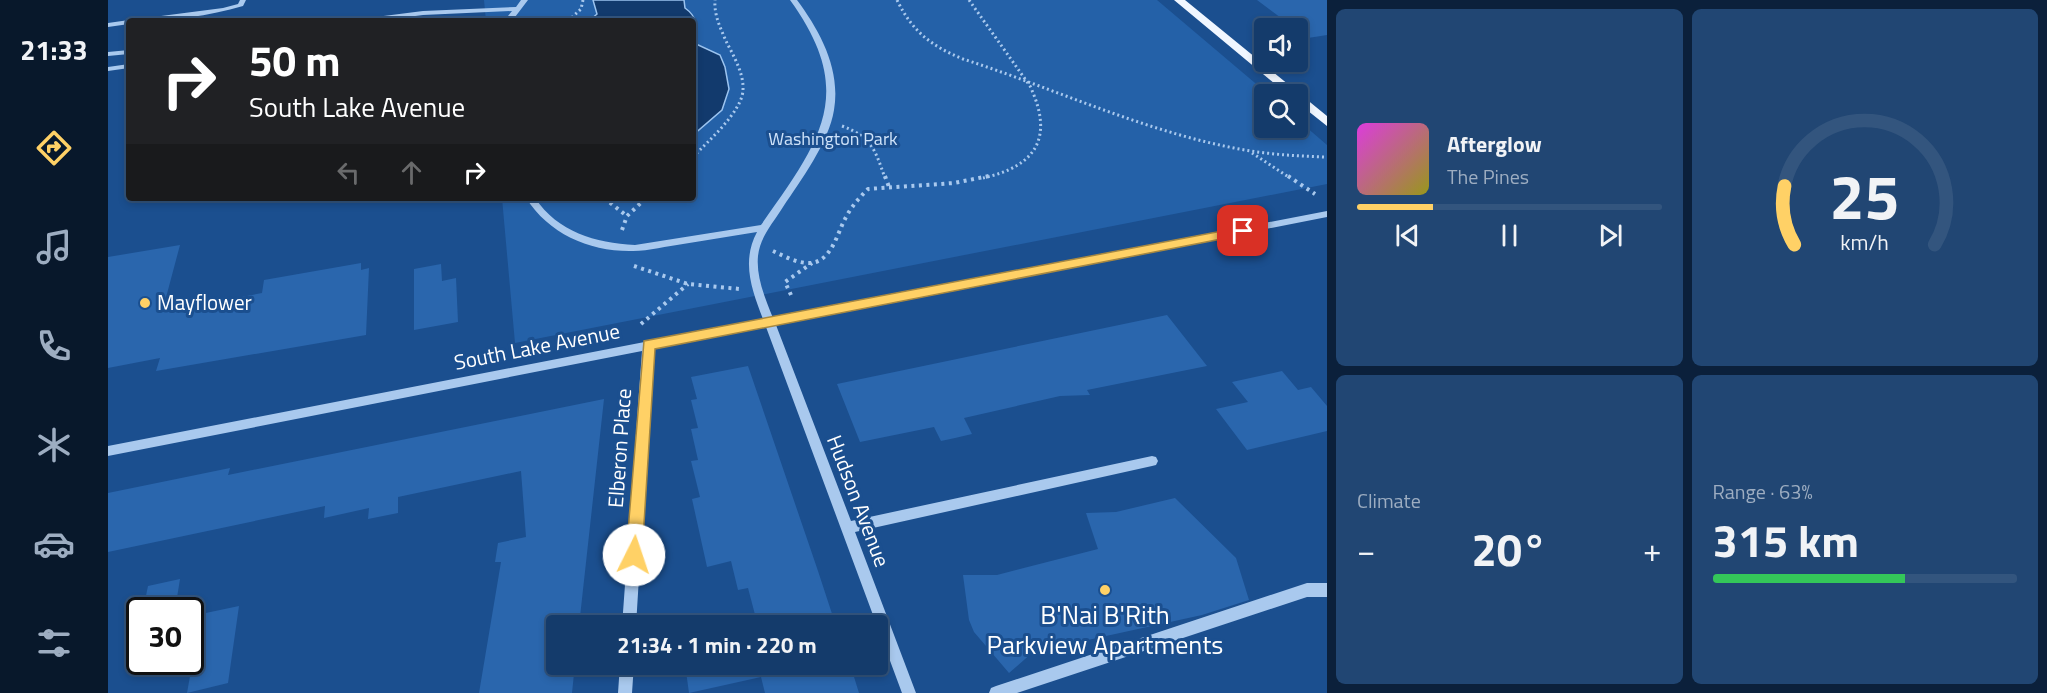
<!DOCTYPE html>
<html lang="en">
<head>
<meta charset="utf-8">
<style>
  body { margin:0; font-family:"Titillium Web",sans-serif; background:#214673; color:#f1f3f6; height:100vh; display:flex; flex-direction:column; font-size:22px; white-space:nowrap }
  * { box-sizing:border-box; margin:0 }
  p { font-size:20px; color:#9dadc1 }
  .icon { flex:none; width:33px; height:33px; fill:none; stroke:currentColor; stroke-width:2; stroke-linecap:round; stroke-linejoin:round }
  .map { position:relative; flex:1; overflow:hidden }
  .sheet { display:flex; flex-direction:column; gap:9px; padding:9px; background:#0b203b; width:720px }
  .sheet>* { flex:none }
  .top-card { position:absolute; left:18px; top:18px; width:570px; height:183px; border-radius:6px; box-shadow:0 3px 9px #0003,0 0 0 2px #33557e; background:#202124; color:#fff; overflow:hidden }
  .tools { position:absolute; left:1146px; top:18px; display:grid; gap:12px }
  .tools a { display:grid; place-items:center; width:54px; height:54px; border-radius:6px; background:#143b6b; box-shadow:0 3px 9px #0003,0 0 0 2px #33557e; font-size:30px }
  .speed { position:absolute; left:18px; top:597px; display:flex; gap:12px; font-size:30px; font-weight:700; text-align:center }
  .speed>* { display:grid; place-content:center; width:78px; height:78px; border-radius:50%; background:#143b6b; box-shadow:0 3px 9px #0003,0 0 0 2px #33557e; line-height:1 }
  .speed .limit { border:3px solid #111; border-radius:9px; background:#fff; color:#111 }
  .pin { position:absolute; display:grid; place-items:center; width:51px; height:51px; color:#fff; margin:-26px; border-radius:12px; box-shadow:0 3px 9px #0006 }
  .me { position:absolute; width:66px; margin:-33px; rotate:4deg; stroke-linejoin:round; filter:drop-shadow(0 0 4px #0008) }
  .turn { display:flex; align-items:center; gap:21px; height:126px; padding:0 24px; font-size:27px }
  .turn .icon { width:78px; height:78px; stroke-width:2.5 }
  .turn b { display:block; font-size:42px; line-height:51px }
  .lanes { display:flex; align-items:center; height:57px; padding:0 24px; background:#0003; justify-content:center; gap:30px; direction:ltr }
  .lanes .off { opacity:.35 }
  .big { font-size:45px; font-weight:700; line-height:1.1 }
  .sheet .widget { flex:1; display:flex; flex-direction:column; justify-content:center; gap:9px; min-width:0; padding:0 21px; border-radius:9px; background:#214673 }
  .sheet .dial { align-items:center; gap:0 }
  .dial svg { height:156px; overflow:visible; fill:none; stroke:#33557e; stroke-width:7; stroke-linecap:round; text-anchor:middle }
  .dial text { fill:#f1f3f6; stroke:none }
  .song { display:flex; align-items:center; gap:18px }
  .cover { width:72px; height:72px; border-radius:9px; background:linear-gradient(135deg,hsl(300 70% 55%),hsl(60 70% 35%)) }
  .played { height:6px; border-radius:3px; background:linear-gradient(90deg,#ffd166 25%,#33557e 25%) }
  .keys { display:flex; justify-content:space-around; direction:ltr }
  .heat { display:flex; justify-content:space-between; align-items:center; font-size:33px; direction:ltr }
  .charge { height:9px; border-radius:4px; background:linear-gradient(90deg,#34c759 63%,#33557e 0) }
  .sheet .tiles { flex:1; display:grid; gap:9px; grid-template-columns:repeat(2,1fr) }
  .trip { position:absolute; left:438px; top:615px; width:342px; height:60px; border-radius:6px; background:#143b6b; box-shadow:0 3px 9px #0003,0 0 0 2px #33557e; font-weight:700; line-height:60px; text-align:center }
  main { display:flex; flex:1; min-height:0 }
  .tabs { display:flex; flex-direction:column; width:108px; justify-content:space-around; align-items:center; background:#08182b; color:#9dadc1 }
  .tabs .icon { width:42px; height:42px }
  .tabs .on { color:#ffd166 }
  .tabs b { font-size:27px; color:#f1f3f6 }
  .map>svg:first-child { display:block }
  .green { fill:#2461a8 }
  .water { fill:#123a6d; stroke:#9cc4f0; stroke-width:1.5 }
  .building { fill:#2a66ad }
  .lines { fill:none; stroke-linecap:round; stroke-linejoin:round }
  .path-far1 { stroke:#a9c9ee; stroke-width:3; stroke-dasharray:2 3; stroke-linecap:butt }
  .path { stroke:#a9c9ee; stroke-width:4; stroke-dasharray:3 4.5; stroke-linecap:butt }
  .minor { fill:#a9c9ee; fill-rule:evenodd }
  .major { fill:#f0f6ff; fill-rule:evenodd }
  .route { fill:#ffd166; stroke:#a68842; stroke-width:1.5 }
  .poi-dot { fill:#ffd166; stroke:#1b4f8f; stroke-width:2 }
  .labels { text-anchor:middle; stroke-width:6; stroke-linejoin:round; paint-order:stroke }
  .far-park-label { font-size:18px; fill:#cfe3fa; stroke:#1b4f8f }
  .poi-label { font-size:21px; fill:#fff; stroke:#1b4f8f; text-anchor:start }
  .street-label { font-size:21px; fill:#fff; stroke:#1b4f8f }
  .near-poi-label { font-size:26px; fill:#fff; stroke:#1b4f8f }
</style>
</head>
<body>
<main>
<nav class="tabs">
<b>21:33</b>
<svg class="icon on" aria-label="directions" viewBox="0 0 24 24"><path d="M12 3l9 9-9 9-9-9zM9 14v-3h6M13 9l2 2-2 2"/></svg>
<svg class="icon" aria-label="music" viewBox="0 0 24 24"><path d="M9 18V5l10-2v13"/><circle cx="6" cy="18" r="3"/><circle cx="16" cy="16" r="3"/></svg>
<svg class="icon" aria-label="phone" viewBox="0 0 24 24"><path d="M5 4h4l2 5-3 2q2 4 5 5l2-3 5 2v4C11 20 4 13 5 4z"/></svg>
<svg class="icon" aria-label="climate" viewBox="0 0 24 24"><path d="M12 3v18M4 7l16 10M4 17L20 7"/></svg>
<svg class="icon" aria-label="car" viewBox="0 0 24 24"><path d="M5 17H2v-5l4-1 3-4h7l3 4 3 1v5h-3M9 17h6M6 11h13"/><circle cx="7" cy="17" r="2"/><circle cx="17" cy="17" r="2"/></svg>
<svg class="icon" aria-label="filters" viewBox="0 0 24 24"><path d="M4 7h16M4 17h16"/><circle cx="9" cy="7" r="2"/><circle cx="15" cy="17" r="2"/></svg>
</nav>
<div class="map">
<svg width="1219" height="693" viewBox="0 0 1219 693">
  <rect width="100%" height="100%" fill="#1b4f8f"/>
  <!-- green -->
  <path class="green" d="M376 0H1049L1160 94H1156V128H1190V120L1219 145V184L407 343 394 198H585V21H378Z"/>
  <!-- water -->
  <path class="water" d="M485 0H576L577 8C591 18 589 28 588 44L612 55 617 67 621 89 614 110 585 135V21H481L489 14Z"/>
  <!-- building -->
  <path class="building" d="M1149 0H1219V35L1200 38Z
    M72 245 56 305 104 297 102 303 154 293 156 280 253 263V270L261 268 258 335 48 371 52 358 0 368V257Z
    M333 264 334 281 348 278 350 322 306 330V269Z
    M1059 315 1099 366 979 390 982 395 952 396 856 418 864 434 847 438 833 441 826 427 752 442 729 384Z
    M640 366 710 571 728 626H650L640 588 630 590 623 561 599 567 584 499 592 497 583 461 590 460 583 429 590 428 583 400 589 399 583 377Z
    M1174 371 1190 390 1203 387 1219 406V431L1139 450 1108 409 1140 402 1124 382Z
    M496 399 471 626H448V664H467L464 693H371L393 562H387L390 543 418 537 413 471 290 497V513L260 519 261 508 216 518 217 506 0 552V493L122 468 120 475Z
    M1067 498 1128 558 1141 600 1094 615 925 652 901 673 866 632 861 620 855 575H889L990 549 978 513 1008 512Z
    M72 579 67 610H35L40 586Z
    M131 606 120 683 79 693 93 614Z
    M577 664H742L751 693H657L653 677 581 693Z"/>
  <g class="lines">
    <!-- path-far1 -->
    <path class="path-far1" d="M789 0C804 31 823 46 855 59 945 88 1033 130 1126 148 1156 154 1186 156 1217 157
      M861 0 922 86C946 137 929 166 875 178
      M460 21 473 9 475 0
      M734 126C764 137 767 150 777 178
      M1144 153 1182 178
      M585 157C600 141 634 112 635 90 636 73 625 55 618 41 612 27 606 15 607 0"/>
    <!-- path -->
    <path class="path" d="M777 176 781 187
      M1180 176 1207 194
      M496 198 519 216
      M514 230 519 216 538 198
      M665 251C676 256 688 263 701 263 723 263 729 234 737 219 743 207 751 198 760 189L846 183 881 176
      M526 266 580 284 632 289
      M683 295 677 282 704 263
      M533 324 580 284"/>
    <!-- minor -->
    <path class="minor" d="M132 0H138L135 6C101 16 63 21 26 21L30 19 115 8 130 4Z
      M413 0H420L404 21H396L404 11 315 15 269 21H248L252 19 315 11 408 7Z
      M682 0H689C712 31 733 69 726 110 721 142 693 180 675 207 665 223 652 237 650 256 648 277 657 298 665 318L1219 211V217L668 325 743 521 1044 456 1048 457 1050 461 1048 465 1044 466 747 532 808 693H794L658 327 545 349 528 626H514L534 351 0 456V446L655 319C644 290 633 262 649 232 624 236 600 240 575 244 559 246 541 251 525 251 482 252 441 234 418 198H427C450 232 487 243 527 245L653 225C712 141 750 94 682 0Z
      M21 20 24 21H21V24L0 27V23Z
      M21 50V54L0 56V52Z
      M21 64V68L0 71V67Z
      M1199 583H1219V597H1199L909 693H881L883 688 888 686Z
      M512 664H526L524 693H510Z"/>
    <!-- major -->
    <path class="major" d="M1066 0H1077L1219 116V126L1190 103V94H1179Z"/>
  </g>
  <!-- route -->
  <path class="route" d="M1135 227 1141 231 1139 234 547 349 534 555 532 561 526 564 520 561 518 555 536 341Z"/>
  <!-- markers -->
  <g class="poi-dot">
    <circle cx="37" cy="303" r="6"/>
    <circle cx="997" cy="590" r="6"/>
  </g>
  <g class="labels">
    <!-- far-park labels -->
    <g class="far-park-label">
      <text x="725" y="145">Washington Park</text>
    </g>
    <!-- poi labels -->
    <g class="poi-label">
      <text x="49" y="310">Mayflower</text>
    </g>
    <!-- street labels -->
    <g class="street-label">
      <text transform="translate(429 347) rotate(-11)" y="7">South Lake Avenue</text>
      <text transform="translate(512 448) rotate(-86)" y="7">Elberon Place</text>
      <text transform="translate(750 501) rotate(69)" y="7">Hudson Avenue</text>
    </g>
    <!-- near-poi labels -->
    <g class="near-poi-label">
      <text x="997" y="624">B'Nai B'Rith<tspan x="997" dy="30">Parkview Apartments</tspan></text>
    </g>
  </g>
</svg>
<div class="tools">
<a><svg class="icon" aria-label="sound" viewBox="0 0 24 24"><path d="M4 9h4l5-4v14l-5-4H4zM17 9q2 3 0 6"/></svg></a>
<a><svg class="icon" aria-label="search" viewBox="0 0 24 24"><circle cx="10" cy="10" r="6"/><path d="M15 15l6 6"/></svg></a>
</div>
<div class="speed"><div class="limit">30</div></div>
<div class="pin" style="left:1135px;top:231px;background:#d93025"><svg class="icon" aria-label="arrive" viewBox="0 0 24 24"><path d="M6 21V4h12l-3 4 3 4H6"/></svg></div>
<svg class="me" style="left:526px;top:555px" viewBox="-20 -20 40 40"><circle r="19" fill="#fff"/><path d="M0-13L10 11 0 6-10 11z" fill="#ffd166"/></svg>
<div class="trip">21:34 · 1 min · 220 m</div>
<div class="top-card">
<div class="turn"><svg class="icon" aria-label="right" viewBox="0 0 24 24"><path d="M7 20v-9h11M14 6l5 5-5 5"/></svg><div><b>50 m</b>South Lake Avenue</div></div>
<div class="lanes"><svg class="icon off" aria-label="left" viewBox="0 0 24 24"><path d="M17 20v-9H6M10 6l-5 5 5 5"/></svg><svg class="icon off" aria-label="ahead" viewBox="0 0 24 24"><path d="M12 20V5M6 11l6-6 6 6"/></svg><svg class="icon" aria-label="right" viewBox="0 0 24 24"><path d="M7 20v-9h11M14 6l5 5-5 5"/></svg></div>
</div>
</div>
<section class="sheet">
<div class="tiles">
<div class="widget">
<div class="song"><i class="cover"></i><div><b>Afterglow</b><p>The Pines</p></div></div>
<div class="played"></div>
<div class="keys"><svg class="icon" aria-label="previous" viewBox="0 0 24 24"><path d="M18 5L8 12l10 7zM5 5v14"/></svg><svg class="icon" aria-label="pause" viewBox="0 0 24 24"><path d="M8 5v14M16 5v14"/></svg><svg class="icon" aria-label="next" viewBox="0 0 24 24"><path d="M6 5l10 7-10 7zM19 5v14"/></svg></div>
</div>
<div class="widget dial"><svg viewBox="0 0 100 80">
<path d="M14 69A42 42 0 1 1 86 69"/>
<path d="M14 69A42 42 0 0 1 9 39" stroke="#ffd166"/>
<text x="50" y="56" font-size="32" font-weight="700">25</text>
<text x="50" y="72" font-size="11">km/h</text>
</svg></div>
<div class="widget"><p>Climate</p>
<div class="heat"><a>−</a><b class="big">20°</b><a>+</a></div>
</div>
<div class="widget"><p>Range · 63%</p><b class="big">315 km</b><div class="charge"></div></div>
</div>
</section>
</main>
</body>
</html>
